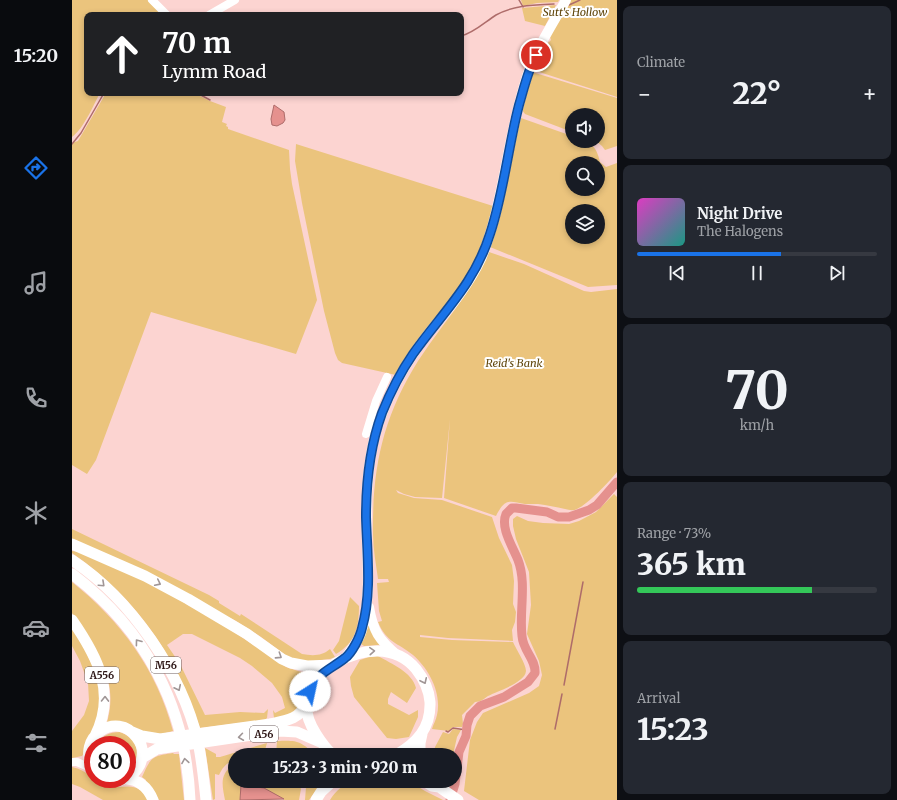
<!DOCTYPE html>
<html lang="en">
<head>
<meta charset="utf-8">
<style>
  body { margin:0; font-family:Merriweather,serif; background:#242831; color:#f1f3f6; height:100vh; display:flex; flex-direction:column; font-size:15px; white-space:nowrap }
  * { box-sizing:border-box; margin:0 }
  p { font-size:13px; color:#9ea1a6 }
  .icon { flex:none; width:22px; height:22px; fill:none; stroke:currentColor; stroke-width:2; stroke-linecap:round; stroke-linejoin:round }
  .map { position:relative; flex:1; overflow:hidden }
  .side { display:flex; flex-direction:column; gap:6px; padding:6px; background:#0d0f14; width:280px }
  .side>* { flex:none }
  .guide { position:absolute; left:12px; top:12px; width:380px; height:84px; border-radius:8px; box-shadow:0 2px 6px #0003; background:#202124; color:#fff; overflow:hidden }
  .controls { position:absolute; left:493px; top:108px; display:grid; gap:8px }
  .controls a { display:grid; place-items:center; width:40px; height:40px; border-radius:50%; background:#171b24; box-shadow:0 2px 6px #0003; font-size:20px }
  .speed { position:absolute; left:12px; top:736px; display:flex; gap:8px; font-size:20px; font-weight:700; text-align:center }
  .speed>* { display:grid; place-content:center; width:52px; height:52px; border-radius:50%; background:#171b24; box-shadow:0 2px 6px #0003; line-height:1 }
  .speed .limit { border:6px solid #d22; background:#fff; color:#111 }
  .pin { position:absolute; display:grid; place-items:center; width:34px; height:34px; color:#fff; margin:-17px; border:2px solid #fff; border-radius:50%; box-shadow:0 1px 4px #0007 }
  .me { position:absolute; width:44px; margin:-22px; rotate:35deg; stroke-linejoin:round; filter:drop-shadow(0 0 3px #0008) }
  .turn { display:flex; align-items:center; gap:14px; height:84px; padding:0 12px; font-size:18px }
  .turn .icon { width:52px; height:52px; stroke-width:2.5 }
  .turn b { display:block; font-size:28px; line-height:34px }
  .big { font-size:30px; font-weight:800; line-height:1.1 }
  .side .tile { flex:1; display:flex; flex-direction:column; justify-content:center; gap:6px; min-width:0; padding:0 14px; border-radius:8px; background:#242831 }
  .side .dial { align-items:center; gap:0 }
  .dial b { font-size:52px; line-height:1 }
  .song { display:flex; align-items:center; gap:12px }
  .cover { width:48px; height:48px; border-radius:6px; background:linear-gradient(135deg,hsl(310 70% 55%),hsl(170 70% 35%)) }
  .played { height:4px; border-radius:2px; background:linear-gradient(90deg,#1a73e8 60%,#363941 60%) }
  .keys { display:flex; justify-content:space-around; direction:ltr }
  .heat { display:flex; justify-content:space-between; align-items:center; font-size:22px; direction:ltr }
  .charge { height:6px; border-radius:3px; background:linear-gradient(90deg,#34c759 73%,#363941 0) }
  .trip { position:absolute; left:156px; top:748px; width:234px; height:40px; border-radius:20px; background:#171b24; box-shadow:0 2px 6px #0003; font-weight:800; line-height:40px; text-align:center }
  main { display:flex; flex:1; min-height:0 }
  .menu { display:flex; flex-direction:column; width:72px; justify-content:space-around; align-items:center; background:#090b0e; color:#9ea1a6 }
  .menu .icon { width:28px; height:28px }
  .menu .active { color:#1a73e8 }
  .menu b { font-size:18px; color:#f1f3f6 }
  .map>svg:first-child { display:block }
  .green { fill:#ebc47d; fill-rule:evenodd }
  .water { fill:#e5918e; stroke:#ae6c6a }
  .lines { fill:none; stroke-linecap:round; stroke-linejoin:round }
  .stream { stroke:#ae6c6a; stroke-width:1.5 }
  .river { stroke:#e5918e; stroke-width:9 }
  .minor { stroke:#fff; stroke-width:8 }
  .major { stroke:#fff; stroke-width:10 }
  .highway { stroke:#fff; stroke-width:11 }
  .oneway { stroke:#a09696 }
  .route-casing { stroke:#114b97; stroke-width:10 }
  .route { stroke:#1a73e8; stroke-width:7 }
  .labels { text-anchor:middle; stroke-width:4; stroke-linejoin:round; paint-order:stroke }
  .shield { fill:#fff; stroke:#6c5c5c; stroke-width:1 }
  .shield-label { font-size:10px; font-weight:bold; fill:#2d1616 }
  .park-label { font-size:11px; font-style:italic; fill:#61470c; stroke:#fff }
</style>
</head>
<body>
<main>
<nav class="menu">
<b>15:20</b>
<svg class="icon active" aria-label="directions" viewBox="0 0 24 24"><path d="M12 3l9 9-9 9-9-9zM9 14v-3h6M13 9l2 2-2 2"/></svg>
<svg class="icon" aria-label="music" viewBox="0 0 24 24"><path d="M9 18V5l10-2v13"/><circle cx="6" cy="18" r="3"/><circle cx="16" cy="16" r="3"/></svg>
<svg class="icon" aria-label="phone" viewBox="0 0 24 24"><path d="M5 4h4l2 5-3 2q2 4 5 5l2-3 5 2v4C11 20 4 13 5 4z"/></svg>
<svg class="icon" aria-label="climate" viewBox="0 0 24 24"><path d="M12 3v18M4 7l16 10M4 17L20 7"/></svg>
<svg class="icon" aria-label="car" viewBox="0 0 24 24"><path d="M5 17H2v-5l4-1 3-4h7l3 4 3 1v5h-3M9 17h6M6 11h13"/><circle cx="7" cy="17" r="2"/><circle cx="17" cy="17" r="2"/></svg>
<svg class="icon" aria-label="filters" viewBox="0 0 24 24"><path d="M4 7h16M4 17h16"/><circle cx="9" cy="7" r="2"/><circle cx="15" cy="17" r="2"/></svg>
</nav>
<div class="map">
<svg width="545" height="800" viewBox="0 0 545 800">
  <rect width="100%" height="100%" fill="#fcd4d1"/>
  <!-- green -->
  <path class="green" d="M0 0H77L90 15H15V93H28C21 106 12 128 0 137Z
    M449 0H487L486 2 465 3 451 6Z
    M496 0H545V97L461 70 475 44 479 40 477 34Z
    M484 5 473 26 453 21 450 8Z
    M460 72 545 98V146L533 150 530 146 524 141H526V115H500V132L453 114 450 110Z
    M34 93H122L138 101 154 107 150 122 155 124 154 126 156 127V129L217 150 218 169 220 184 245 300 224 354 79 312 24 460 15 474 0 465V143L6 141Z
    M449 118 500 136V141C518 141 524 144 528 162L534 167 545 163V285L516 287 418 247 447 121ZM500 163H526V189H500ZM500 211H526V237H500Z
    M224 144 421 206C415 228 410 250 399 270 378 306 348 342 324 375L270 363 266 360 263 353 252 311 230 203 223 161Z
    M417 252 452 264 512 291 519 292 545 289V472C537 482 516 504 505 509 501 511 497 510 493 509 484 507 475 505 466 504 462 504 457 504 453 504 437 501 433 498 424 516L372 498 378 419 370 498 343 497 332 494 324 490 326 493 342 498 370 500 420 517 427 538 440 565 442 581 441 604 444 612 443 622 440 630 441 641 376 638 348 635V637L380 640 441 642C444 649 454 664 454 671 453 683 425 691 416 696 412 699 408 702 403 702L390 715 391 724 390 727H381L377 731 360 729C361 725 364 720 365 715 370 693 357 669 341 655 325 642 315 643 306 622L310 621 307 611 305 583 317 582 316 579H306C304 564 301 549 301 534 300 468 311 417 346 361 361 338 378 317 394 294 403 281 409 266 417 252Z
    M542 494 545 497V800H407L392 791 398 740 405 722 411 713 457 693 467 686 470 675 467 661 455 634 459 605 457 572 444 539 441 526V519L445 516 456 521 471 523 497 524 507 521 524 512Z
    M0 529 137 595 147 601V603L168 616 169 614 230 654C241 656 250 656 258 649L263 657 258 659 233 662 216 657 189 637 164 621 0 540Z
    M0 551 8 552 77 583 149 623 214 667 229 672 244 673 230 694 228 705 220 714 204 719 202 718 201 710 203 713 213 708 210 697 200 683 180 666 168 658 120 634H111L95 645 108 664 133 715 168 712 192 713 196 709 195 718 193 720 128 728C103 654 64 598 0 553Z
    M0 582C49 621 85 670 101 731L86 735 34 726C46 686 32 665 12 631 9 625 3 619 0 613 0 607 0 589 0 582Z
    M278 597 287 606C287 628 283 643 264 654L261 650 267 641Z
    M296 624 309 644 307 645 292 646 289 644Z
    M0 628 10 643 28 682V714L12 753 10 756 0 758V731L12 715 17 701 16 683 8 661 0 646Z
    M306 656C320 664 340 672 344 688L335 703 319 692 316 699V704L337 715 346 710V717L337 737 324 739 315 738 282 697 279 686 278 677 288 660 297 657Z
    M381 729 389 730 385 737 381 755H362L363 747 371 732 377 734Z
    M48 732C63 738 64 744 67 759L55 775V745H24C30 736 37 732 48 732Z
    M205 741C226 740 228 741 244 755H204Z
    M195 743 193 750 189 755H163V760C154 763 151 767 147 775L143 774V799L141 800 133 748 144 754V757H148Z
    M101 753 102 754H107L112 800H87L83 793 73 782 74 780 70 777C79 757 80 756 101 753Z
    M163 764V781H226L229 789 227 800H212V799L169 785 168 800H153C150 785 147 773 163 764Z
    M0 767C16 770 22 782 38 786 48 789 59 783 68 790L69 789 76 800H31L8 787 0 784Z
    M232 781H251L237 800H233L234 787Z
    M282 781H337L353 791 371 800H258C264 790 271 785 282 781Z"/>
  <!-- water -->
  <path class="water" d="M202 105 212 112 213 120 211 123 205 126 200 125 199 119Z
    M169 785 192 788 212 799 168 800Z"/>
  <g class="lines">
    <!-- stream -->
    <path class="stream" d="M447 0 451 7
      M497 5 508 0
      M389 36C402 33 413 22 424 15 442 5 462 5 482 4
      M125 93 138 100
      M0 144 9 133 32 93
      M492 685 511 582
      M483 729 490 694
      M374 731 376 732 381 728 394 730"/>
    <!-- river -->
    <path class="river" d="M378 800 383 784 387 752 394 736 395 725 398 716 408 706 432 697 456 682 463 673C464 659 451 651 450 636 447 612 455 583 446 560 441 547 428 528 434 514L440 508H444L475 512 486 517H497L517 510 525 505 545 482"/>
    <!-- minor -->
    <path class="minor" d="M80 0 95 15
      M137 15 163 0
      M294 434 304 401 315 377
      M0 762H5L21 769"/>
    <!-- major -->
    <path class="major" d="M297 607C301 631 307 640 325 655
      M274 657C279 649 286 642 289 633 298 608 296 571 295 544 294 506 294 468 304 431 315 396 333 363 356 334 375 311 396 287 409 259 421 230 427 200 433 170 439 138 445 107 455 76 464 49 480 25 494 0"/>
    <!-- highway -->
    <path class="highway" d="M0 544 73 576 116 599 175 634 210 659 219 663 235 666 262 665
      M0 560C59 599 110 673 126 742 130 761 132 781 134 800
      M0 574C74 630 114 707 118 800
      M0 620C25 656 45 693 23 736
      M58 731 70 736 88 739 198 724C213 721 229 719 234 703
      M261 755C254 749 249 742 244 734 225 704 235 681 264 663 290 648 323 644 344 669 352 679 357 689 358 702 359 728 345 743 324 755
      M348 755V743L350 734
      M70 758 85 749 208 731 225 732 248 742
      M21 768C3 738 45 709 65 738 69 743 71 750 70 756 70 765 63 774 55 778
      M35 779 47 781 52 779
      M55 779C68 780 76 788 81 800
      M352 781 360 786 367 787
      M362 781 367 787 386 800
      M244 800 249 792 261 781"/>
  </g>
  <!-- one-way arrows -->
  <defs><path id="oneway-chevron" d="M-2-3.5L2.5 0L-2 3.5" fill="none" stroke-width="1.6" stroke-linecap="round" stroke-linejoin="round"/></defs>
  <g class="oneway">
    <use href="#oneway-chevron" transform="translate(86 583) rotate(26)"/>
    <use href="#oneway-chevron" transform="translate(30 584) rotate(43)"/>
    <use href="#oneway-chevron" transform="translate(66 642) rotate(-127)"/>
    <use href="#oneway-chevron" transform="translate(300 651) rotate(-4)"/>
    <use href="#oneway-chevron" transform="translate(207 656) rotate(33)"/>
    <use href="#oneway-chevron" transform="translate(352 681) rotate(65)"/>
    <use href="#oneway-chevron" transform="translate(106 688) rotate(64)"/>
    <use href="#oneway-chevron" transform="translate(33 699) rotate(-89)"/>
    <use href="#oneway-chevron" transform="translate(169 737) rotate(172)"/>
    <use href="#oneway-chevron" transform="translate(113 761) rotate(-99)"/>
  </g>
  <g class="lines">
    <!-- route casing -->
    <g class="route-casing">
      <path id="route" d="M238 691C246 672 258 670 273 658 280 653 288 637 290 628 300 593 295 553 294 517 294 482 298 446 310 413 318 393 328 373 341 354 370 313 402 285 418 234 432 192 436 147 447 105 452 88 456 70 464 55"/>
    </g>
    <!-- route -->
    <use href="#route" class="route"/>
  </g>
  <g class="labels">
    <!-- shield labels -->
    <g class="shield">
      <rect x="79" y="657" width="30" height="16" rx="3"/>
      <rect x="13" y="667" width="34" height="16" rx="3"/>
      <rect x="178" y="726" width="28" height="16" rx="3"/>
    </g>
    <g class="shield-label">
      <text x="94" y="669">M56</text>
      <text x="30" y="679">A556</text>
      <text x="192" y="738">A56</text>
    </g>
    <!-- park labels -->
    <g class="park-label">
      <text x="503" y="16">Sutt's Hollow</text>
      <text x="442" y="367">Reid's Bank</text>
    </g>
  </g>
</svg>
<div class="controls">
<a><svg class="icon" aria-label="sound" viewBox="0 0 24 24"><path d="M4 9h4l5-4v14l-5-4H4zM17 9q2 3 0 6"/></svg></a>
<a><svg class="icon" aria-label="search" viewBox="0 0 24 24"><circle cx="10" cy="10" r="6"/><path d="M15 15l6 6"/></svg></a>
<a><svg class="icon" aria-label="layers" viewBox="0 0 24 24"><path d="M12 4l9 5-9 5-9-5zM3 14l9 5 9-5"/></svg></a>
</div>
<div class="speed"><div class="limit">80</div></div>
<div class="pin" style="left:464px;top:55px;background:#d93025"><svg class="icon" aria-label="arrive" viewBox="0 0 24 24"><path d="M6 21V4h12l-3 4 3 4H6"/></svg></div>
<svg class="me" style="left:238px;top:691px" viewBox="-20 -20 40 40"><circle r="19" fill="#fff"/><path d="M0-13L10 11 0 6-10 11z" fill="#1a73e8"/></svg>
<div class="trip">15:23 · 3 min · 920 m</div>
<div class="guide">
<div class="turn"><svg class="icon" aria-label="ahead" viewBox="0 0 24 24"><path d="M12 20V5M6 11l6-6 6 6"/></svg><div><b>70 m</b>Lymm Road</div></div>
</div>
</div>
<section class="side">
<div class="tile"><p>Climate</p>
<div class="heat"><a>−</a><b class="big">22°</b><a>+</a></div>
</div>
<div class="tile">
<div class="song"><i class="cover"></i><div><b>Night Drive</b><p>The Halogens</p></div></div>
<div class="played"></div>
<div class="keys"><svg class="icon" aria-label="previous" viewBox="0 0 24 24"><path d="M18 5L8 12l10 7zM5 5v14"/></svg><svg class="icon" aria-label="pause" viewBox="0 0 24 24"><path d="M8 5v14M16 5v14"/></svg><svg class="icon" aria-label="next" viewBox="0 0 24 24"><path d="M6 5l10 7-10 7zM19 5v14"/></svg></div>
</div>
<div class="tile dial"><b>70</b><p>km/h</p></div>
<div class="tile"><p>Range · 73%</p><b class="big">365 km</b><div class="charge"></div></div>
<div class="tile"><p>Arrival</p><b class="big">15:23</b></div>
</section>
</main>
</body>
</html>
